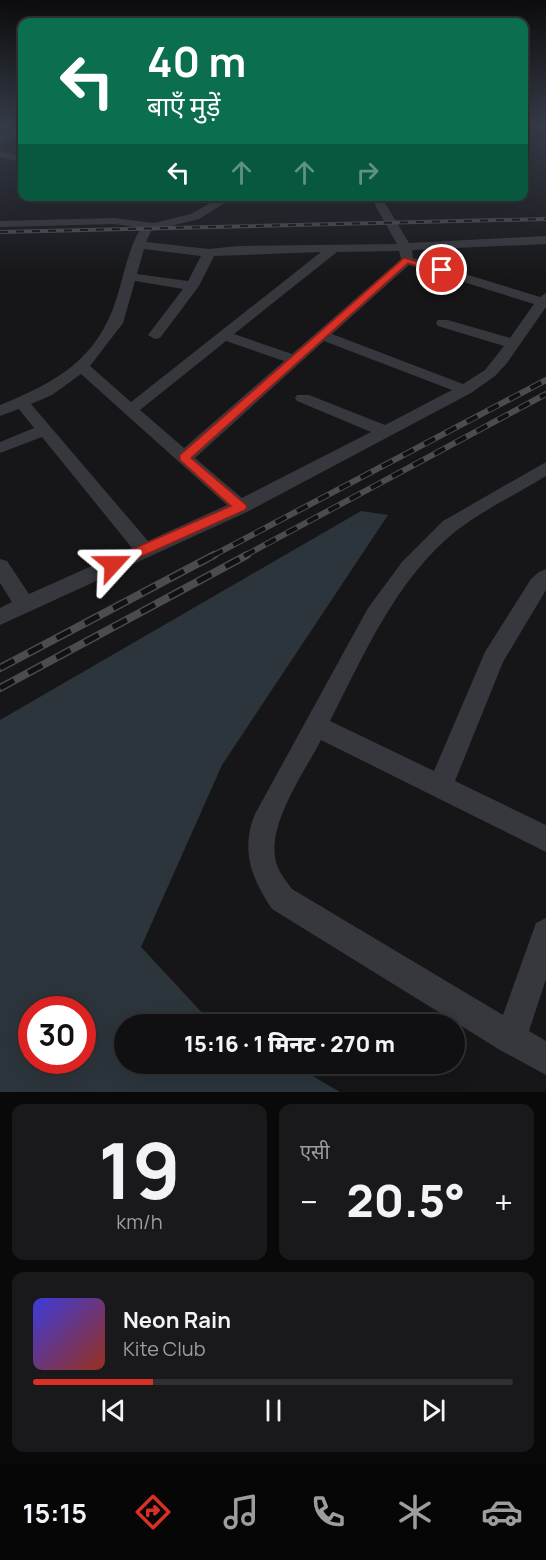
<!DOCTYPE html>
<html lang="hi">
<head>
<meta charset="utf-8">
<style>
  body { margin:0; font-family:Manrope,"Noto Sans Devanagari",sans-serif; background:#19191b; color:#f1f3f6; height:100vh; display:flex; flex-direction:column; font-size:22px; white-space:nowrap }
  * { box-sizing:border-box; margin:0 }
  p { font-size:20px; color:#9c9d9f }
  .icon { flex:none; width:33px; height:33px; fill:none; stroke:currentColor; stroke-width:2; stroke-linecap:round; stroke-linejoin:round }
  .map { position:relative; height:1092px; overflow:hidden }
  .side { display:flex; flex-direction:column; gap:12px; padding:12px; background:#09090a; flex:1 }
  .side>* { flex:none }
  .banner { position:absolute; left:18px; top:18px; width:510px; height:183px; border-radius:12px; box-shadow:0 6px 24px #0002,0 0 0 2px #303032; background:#0b6e4f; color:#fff; overflow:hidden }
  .speed { position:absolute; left:18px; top:996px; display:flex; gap:12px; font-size:30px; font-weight:700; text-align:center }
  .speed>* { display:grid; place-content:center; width:78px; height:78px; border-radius:50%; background:#101012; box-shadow:0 6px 24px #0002,0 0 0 2px #303032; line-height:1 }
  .speed .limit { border:9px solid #d22; background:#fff; color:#111 }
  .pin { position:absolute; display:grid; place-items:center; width:51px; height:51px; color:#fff; margin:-26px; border:3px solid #fff; border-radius:50%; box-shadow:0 2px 6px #0007 }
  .me { position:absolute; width:66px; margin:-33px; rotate:66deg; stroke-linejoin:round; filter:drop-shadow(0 0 4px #0008) }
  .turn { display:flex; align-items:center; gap:21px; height:126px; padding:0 30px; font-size:27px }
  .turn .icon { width:78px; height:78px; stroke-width:2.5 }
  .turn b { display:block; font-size:42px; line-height:51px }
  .lanes { display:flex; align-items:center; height:57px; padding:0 30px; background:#0003; justify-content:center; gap:30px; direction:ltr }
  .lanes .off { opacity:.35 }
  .big { font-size:45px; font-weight:800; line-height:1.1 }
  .side .tile { flex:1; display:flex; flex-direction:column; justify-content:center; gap:9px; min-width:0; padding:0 21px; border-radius:12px; background:#19191b }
  .side .dial { align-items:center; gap:0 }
  .dial b { font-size:78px; line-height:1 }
  .song { display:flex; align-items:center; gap:18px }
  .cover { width:72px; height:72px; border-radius:9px; background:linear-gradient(135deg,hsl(240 70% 55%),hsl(10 70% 35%)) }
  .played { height:6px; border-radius:3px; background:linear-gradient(90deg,#d93025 25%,#303032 25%) }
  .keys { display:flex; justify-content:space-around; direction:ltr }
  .heat { display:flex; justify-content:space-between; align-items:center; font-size:33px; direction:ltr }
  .side .tiles { flex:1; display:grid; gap:12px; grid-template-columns:1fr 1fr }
  .tile:last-child { grid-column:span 2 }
  .trip { position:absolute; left:114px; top:1014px; width:351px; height:60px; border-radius:30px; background:#101012; box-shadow:0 6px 24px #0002,0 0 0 2px #303032; font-weight:800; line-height:60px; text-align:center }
  .tabs { display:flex; height:96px; justify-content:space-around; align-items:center; background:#060607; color:#9c9d9f }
  .tabs .icon { width:42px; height:42px }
  .tabs .on { color:#d93025 }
  .tabs b { font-size:27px; color:#f1f3f6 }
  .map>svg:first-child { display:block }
  .water { fill:#2c353c; fill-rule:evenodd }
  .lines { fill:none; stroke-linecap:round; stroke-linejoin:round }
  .minor { fill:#37383d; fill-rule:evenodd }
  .rail-far2-casing { stroke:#4a4c52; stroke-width:4 }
  .rail-far1-casing { stroke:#4a4c52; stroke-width:6 }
  .rail-casing { stroke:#4a4c52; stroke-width:8 }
  .rail-far2 { stroke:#111113; stroke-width:2; stroke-dasharray:8; stroke-linecap:butt }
  .rail-far1 { stroke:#111113; stroke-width:4; stroke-dasharray:12; stroke-linecap:butt }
  .rail { stroke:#111113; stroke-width:5; stroke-dasharray:16; stroke-linecap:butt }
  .route { fill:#d93025; stroke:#8d1f18; stroke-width:1.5 }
</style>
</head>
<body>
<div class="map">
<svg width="546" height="1092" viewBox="0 0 546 1092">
  <rect width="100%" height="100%" fill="#161618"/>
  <!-- water -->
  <path class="water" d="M361 511 388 515 222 765 141 947 206 1017 220 1024H124V1064H292L340 1092H0V720ZM32 1010H82V1060H32Z"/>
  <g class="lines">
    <!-- minor -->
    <path class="minor" d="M22 127V133L0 143V136Z
      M0 151 22 156V162L0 157Z
      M222 196H236L199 219 151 231 146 242 209 249 238 246 397 244 370 196H381L409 243 546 236V244L412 250 413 258 540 297 546 293V307L507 363 495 376 471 393 247 512 0 625V608L12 602 0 583V559L7 561 29 594 132 548 42 437 0 453V442L34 428 19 409 0 416V405C57 382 98 359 117 297 124 274 129 247 141 228L114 224 0 227V221L114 218 154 223 191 214ZM144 249 201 256 188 281 137 274ZM399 251 401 259 292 354 234 334 337 252ZM321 252 131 402 90 366 123 323 135 281 183 289 148 335 155 339 160 338 199 286 214 256ZM409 265 534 304 510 338 448 320H438L436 323 438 326 504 346 485 370 463 384 332 334ZM226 341 284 361 184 448 140 410ZM324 341 452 390 385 425 309 395H297L295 398 297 401 371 432 242 498 195 458ZM81 374 227 505 148 541 31 404 52 395Z
      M546 462V476C517 494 483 510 456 531 396 579 364 655 330 721L434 771 485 652 531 579 539 572 546 569V590L503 662 455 781 546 825V852L321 740C304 773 264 828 277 865 280 874 287 882 292 889L503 1015 536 923 546 918V979L529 1031 546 1041V1075L500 1050 272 909C252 880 240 849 255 814L368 608 402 562 443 521Z"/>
    <!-- rail-far2 casing -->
    <g class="rail-far2-casing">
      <path id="rail-far2" d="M0 232 546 219"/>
    </g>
    <!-- rail-far1 casing -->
    <g class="rail-far1-casing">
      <path id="rail-far1" d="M212 556 546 380
        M244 556 546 394"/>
    </g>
    <!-- rail casing -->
    <g class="rail-casing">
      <path id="rail" d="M0 668 214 555
        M0 688 247 555"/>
    </g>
    <!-- rail-far2 -->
    <use href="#rail-far2" class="rail-far2"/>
    <!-- rail-far1 -->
    <use href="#rail-far1" class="rail-far1"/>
    <!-- rail -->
    <use href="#rail" class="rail"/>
  </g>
  <!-- sky -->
  <linearGradient id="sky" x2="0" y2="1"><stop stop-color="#0c0c0d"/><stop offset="0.45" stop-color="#363c48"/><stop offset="1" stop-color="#363c48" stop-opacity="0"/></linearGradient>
  <rect width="546" height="278" fill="url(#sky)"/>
  <!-- route -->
  <path class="route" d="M404 258 446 270 442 273 408 263 191 458 245 504 247 507 245 510 118 567H108L106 564 108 560 231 506 180 460V455Z"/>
</svg>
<div class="speed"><div class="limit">30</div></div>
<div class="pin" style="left:442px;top:270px;background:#d93025"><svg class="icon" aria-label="arrive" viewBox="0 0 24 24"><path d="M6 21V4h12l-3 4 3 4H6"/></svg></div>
<svg class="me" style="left:113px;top:564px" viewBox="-20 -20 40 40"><path d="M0-17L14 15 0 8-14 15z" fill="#d93025" stroke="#fff" stroke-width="4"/></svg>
<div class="trip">15:16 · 1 मिनट · 270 m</div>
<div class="banner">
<div class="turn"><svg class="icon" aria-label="left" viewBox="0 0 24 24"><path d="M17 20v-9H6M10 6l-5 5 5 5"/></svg><div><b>40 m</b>बाएँ मुड़ें</div></div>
<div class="lanes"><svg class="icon" aria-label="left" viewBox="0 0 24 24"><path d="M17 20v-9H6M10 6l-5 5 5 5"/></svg><svg class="icon off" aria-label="ahead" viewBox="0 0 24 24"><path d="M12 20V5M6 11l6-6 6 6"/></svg><svg class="icon off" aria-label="ahead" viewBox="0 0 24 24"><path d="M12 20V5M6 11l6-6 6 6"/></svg><svg class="icon off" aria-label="right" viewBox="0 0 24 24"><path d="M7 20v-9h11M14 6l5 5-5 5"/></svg></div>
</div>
</div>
<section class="side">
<div class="tiles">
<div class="tile dial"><b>19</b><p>km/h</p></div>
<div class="tile"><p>एसी</p>
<div class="heat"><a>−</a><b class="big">20.5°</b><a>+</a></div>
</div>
<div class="tile">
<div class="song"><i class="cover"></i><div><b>Neon Rain</b><p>Kite Club</p></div></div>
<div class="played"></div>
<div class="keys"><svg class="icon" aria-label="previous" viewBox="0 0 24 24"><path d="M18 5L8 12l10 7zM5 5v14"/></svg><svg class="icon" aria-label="pause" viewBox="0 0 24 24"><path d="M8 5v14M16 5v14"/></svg><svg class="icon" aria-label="next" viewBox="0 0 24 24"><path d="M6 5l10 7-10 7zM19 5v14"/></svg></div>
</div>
</div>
</section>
<nav class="tabs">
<b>15:15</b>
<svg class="icon on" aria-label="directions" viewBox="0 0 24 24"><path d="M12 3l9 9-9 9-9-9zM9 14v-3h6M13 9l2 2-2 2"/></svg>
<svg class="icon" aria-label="music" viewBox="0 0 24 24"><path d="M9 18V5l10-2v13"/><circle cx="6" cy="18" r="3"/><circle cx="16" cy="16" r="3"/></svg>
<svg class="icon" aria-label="phone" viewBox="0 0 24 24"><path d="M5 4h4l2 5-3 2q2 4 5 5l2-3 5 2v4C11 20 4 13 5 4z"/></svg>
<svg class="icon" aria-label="climate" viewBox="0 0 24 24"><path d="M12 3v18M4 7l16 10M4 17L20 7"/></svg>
<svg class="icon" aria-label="car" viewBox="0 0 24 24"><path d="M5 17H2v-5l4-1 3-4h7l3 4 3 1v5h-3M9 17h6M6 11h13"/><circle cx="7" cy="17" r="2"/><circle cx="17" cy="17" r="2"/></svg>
</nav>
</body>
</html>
